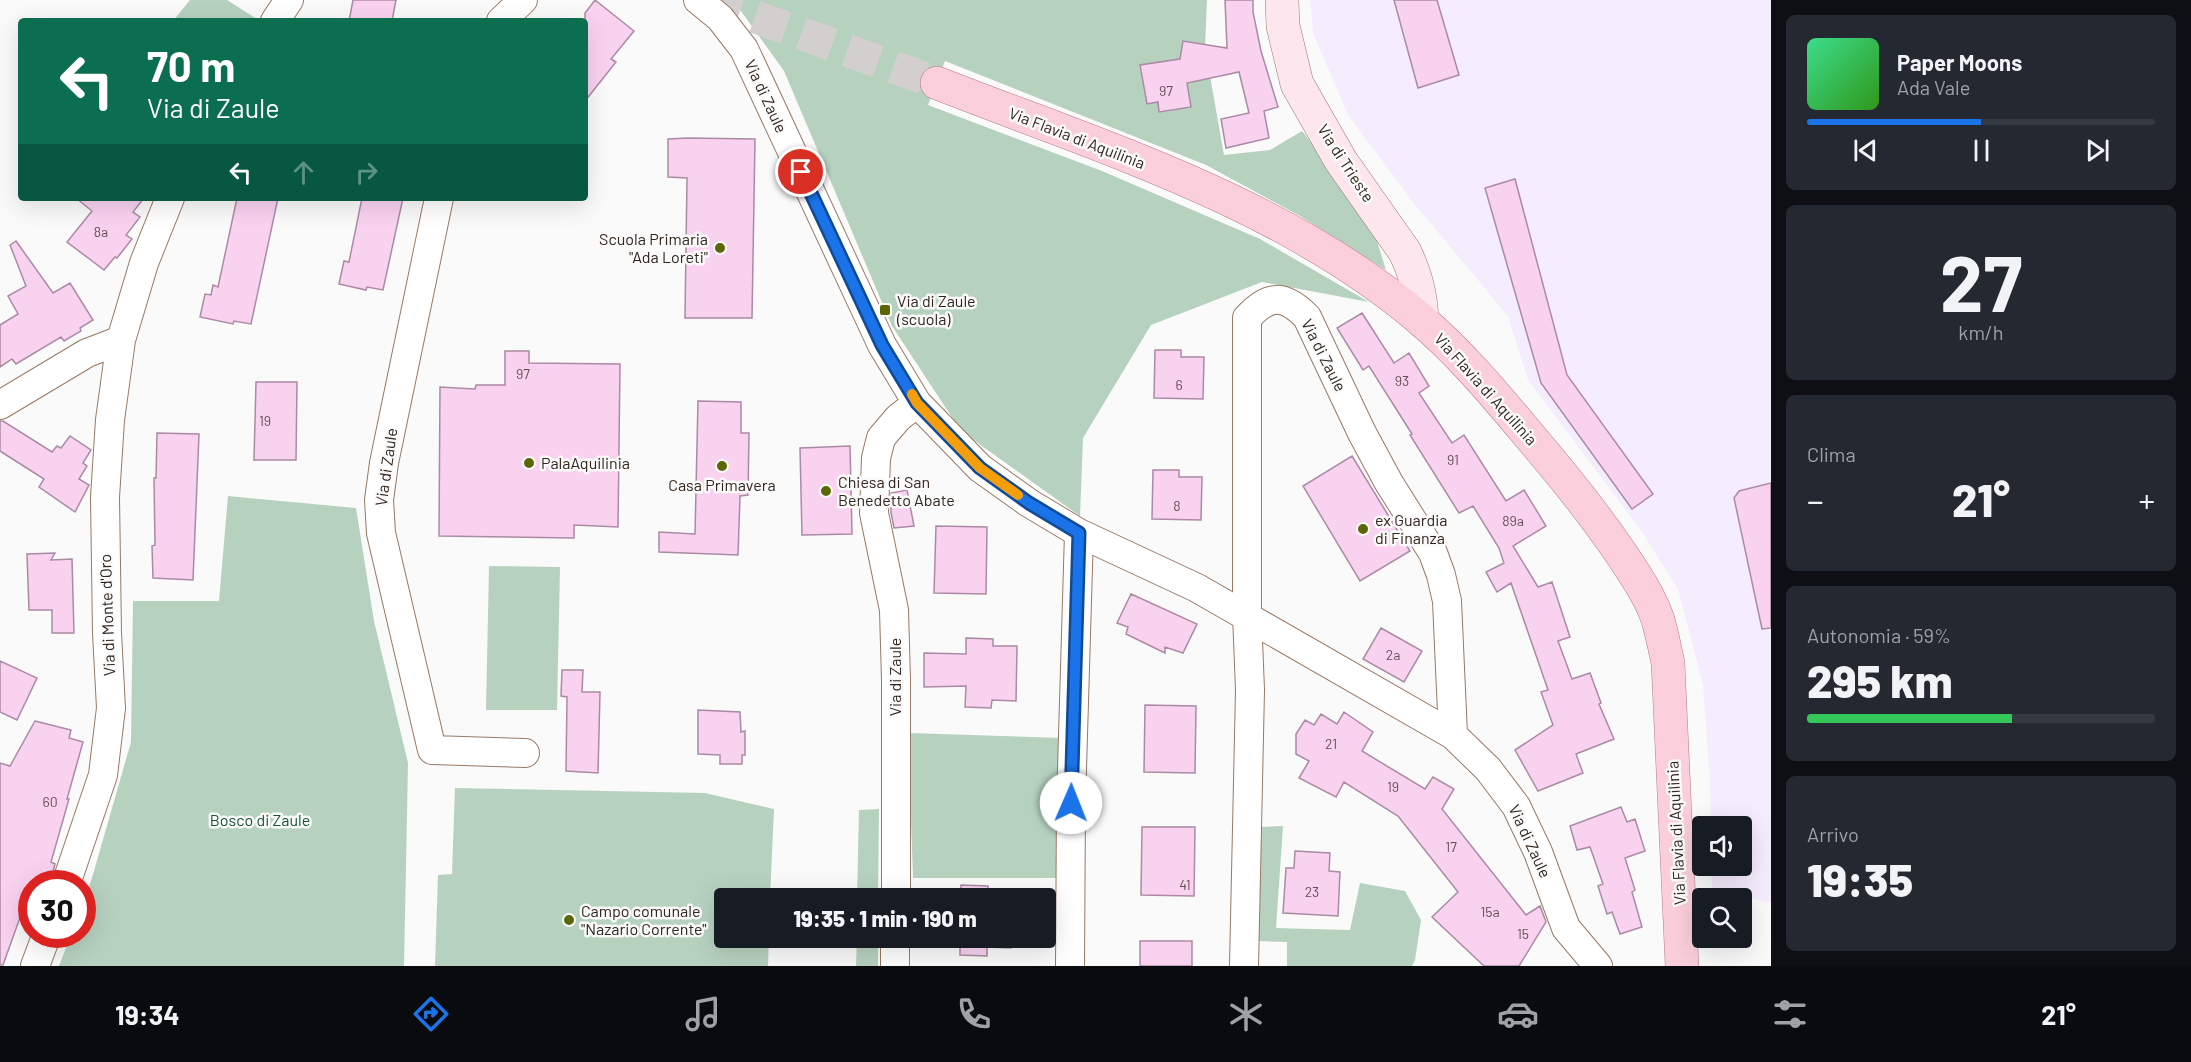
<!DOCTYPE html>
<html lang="it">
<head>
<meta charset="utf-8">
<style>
  body { margin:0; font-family:Barlow,sans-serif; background:#242831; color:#f1f3f6; height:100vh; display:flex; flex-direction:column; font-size:22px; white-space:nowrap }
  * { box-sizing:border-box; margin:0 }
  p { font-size:20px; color:#9ea1a6 }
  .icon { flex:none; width:33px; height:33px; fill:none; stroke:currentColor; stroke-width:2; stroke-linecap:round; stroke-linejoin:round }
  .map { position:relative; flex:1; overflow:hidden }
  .side { display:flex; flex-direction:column; gap:15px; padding:15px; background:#0d0f14; width:420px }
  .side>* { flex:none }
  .banner { position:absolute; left:18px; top:18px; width:570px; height:183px; border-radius:6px; box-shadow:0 6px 24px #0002; background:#0b6e4f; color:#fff; overflow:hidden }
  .tools { position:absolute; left:1692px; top:816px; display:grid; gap:12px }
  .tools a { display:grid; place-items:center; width:60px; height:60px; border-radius:6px; background:#171b24; box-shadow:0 6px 24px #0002; font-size:30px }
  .speed { position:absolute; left:18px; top:870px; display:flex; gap:12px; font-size:30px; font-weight:700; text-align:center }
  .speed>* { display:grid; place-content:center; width:78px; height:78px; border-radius:50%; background:#171b24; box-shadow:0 6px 24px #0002; line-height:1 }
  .speed .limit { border:9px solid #d22; background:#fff; color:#111 }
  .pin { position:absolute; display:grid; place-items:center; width:51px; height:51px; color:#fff; margin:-26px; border:3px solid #fff; border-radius:50%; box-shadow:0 2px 6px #0007 }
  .me { position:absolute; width:66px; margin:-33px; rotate:1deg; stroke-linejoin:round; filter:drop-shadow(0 0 4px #0008) }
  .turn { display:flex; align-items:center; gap:21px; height:126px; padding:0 30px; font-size:27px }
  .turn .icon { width:78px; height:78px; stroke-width:2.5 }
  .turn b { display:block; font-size:42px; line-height:51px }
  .lanes { display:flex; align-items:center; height:57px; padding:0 30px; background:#0003; justify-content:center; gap:30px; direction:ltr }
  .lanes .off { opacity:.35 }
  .big { font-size:45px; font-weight:800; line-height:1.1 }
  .side .tile { flex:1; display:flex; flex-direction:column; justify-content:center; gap:9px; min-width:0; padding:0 21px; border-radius:9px; background:#242831 }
  .side .dial { align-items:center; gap:0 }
  .dial b { font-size:78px; line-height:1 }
  .song { display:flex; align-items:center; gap:18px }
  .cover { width:72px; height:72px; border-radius:9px; background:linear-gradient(135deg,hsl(150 70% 55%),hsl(110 70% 35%)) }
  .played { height:6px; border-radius:3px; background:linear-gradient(90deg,#1a73e8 50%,#363941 50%) }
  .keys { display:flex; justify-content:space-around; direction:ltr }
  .heat { display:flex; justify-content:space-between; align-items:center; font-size:33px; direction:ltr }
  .charge { height:9px; border-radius:4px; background:linear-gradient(90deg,#34c759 59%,#363941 0) }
  .trip { position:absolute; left:714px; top:888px; width:342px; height:60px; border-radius:6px; background:#171b24; box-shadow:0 6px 24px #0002; font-weight:800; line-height:60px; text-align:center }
  .tab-bar { display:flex; height:96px; justify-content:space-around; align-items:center; background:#090b0e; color:#9ea1a6 }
  .tab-bar .icon { width:42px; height:42px }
  .tab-bar .active { color:#1a73e8 }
  .tab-bar b { font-size:27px; color:#f1f3f6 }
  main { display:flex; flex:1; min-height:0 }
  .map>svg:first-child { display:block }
  .industrial { fill:#f5ecfd }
  .green { fill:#b7d1bf }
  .building { fill:#f9d2f0; stroke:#aa8ba3; stroke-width:1.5 }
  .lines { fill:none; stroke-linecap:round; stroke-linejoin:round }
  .primary-tunnel { stroke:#d2cfce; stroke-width:33; stroke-dasharray:33 16; stroke-linecap:butt }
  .street-casing { stroke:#977964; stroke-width:30 }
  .secondary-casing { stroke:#977964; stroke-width:34 }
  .primary-casing { stroke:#b27d88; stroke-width:34 }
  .street { stroke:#fff; stroke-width:28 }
  .secondary { stroke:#fde6ed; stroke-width:33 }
  .primary { stroke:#faceda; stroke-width:33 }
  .route-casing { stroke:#114b97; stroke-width:15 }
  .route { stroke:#1a73e8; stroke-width:10 }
  .slow { stroke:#f59e0b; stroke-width:10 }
  .poi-dot { fill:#5d6605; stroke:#fafafa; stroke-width:2 }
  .labels { text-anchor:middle; stroke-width:5; stroke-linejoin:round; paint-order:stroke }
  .number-label { font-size:14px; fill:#635051 }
  .street-label { font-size:16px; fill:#31251c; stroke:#fafafa }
  .poi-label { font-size:16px; fill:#31251c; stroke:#fafafa; text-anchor:start }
  .park-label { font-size:16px; fill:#145633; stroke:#fafafa }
</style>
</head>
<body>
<main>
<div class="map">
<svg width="1771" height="966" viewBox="0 0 1771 966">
  <rect width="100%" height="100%" fill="#fafafa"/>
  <!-- industrial -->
  <path class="industrial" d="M1310 0H1771V903L1712 889 1711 866H1742V826H1711L1710 780 1703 684 1678 589 1640 529 1528 380 1508 316 1416 206 1348 115 1313 33Z"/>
  <!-- green -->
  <path class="green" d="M190 0H227L260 21H173Z
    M733 0H1207L1205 48 1224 155 1270 150 1302 131 1370 219 1386 270 1300 216 1206 165 945 61 928 105 1102 171 1260 239 1369 302 1262 282 1151 325 1083 438 1080 516 961 431 892 326 784 71Z
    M228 496 356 508 374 621 408 763 404 966H59L71 935 82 934 83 904 92 878 131 742 133 601H219Z
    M489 566 560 567 557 710H486Z
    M908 733 1063 738 1059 878H913Z
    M455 788 705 793 774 809 770 898H724V938H769L768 966H435L438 875 452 874Z
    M879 809 878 898H857L859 810Z
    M1283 826 1276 928 1350 930 1360 883 1405 891 1421 920 1415 960 1412 966H1287V942L1258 941 1260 827Z
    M857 938H878V966H856Z"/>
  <!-- building -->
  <path class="building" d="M353 0H396L392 21H349Z
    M595 0 634 31 611 59 616 62 585 101V13Z
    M1225 0H1253V12L1261 51 1278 107 1264 111 1269 138 1226 148 1221 119 1249 113 1239 72 1187 83 1191 107 1159 112 1158 102 1147 104 1140 65 1180 59 1183 41 1227 48Z
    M1394 0H1437L1459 75 1418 88Z
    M688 138 755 139 752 318H685L687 178 668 177V139Z
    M1515 179 1567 375 1653 494 1632 509 1541 383 1485 188Z
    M76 198H144L133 212 140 217 126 235 132 239 117 258 115 257 104 270 67 242 92 211Z
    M237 198H278L251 324 234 321 233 324 200 317 205 294 211 295 213 285 218 287Z
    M362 198H403L383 290 367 287 366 290 339 284 344 261 349 262Z
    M16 241 53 293 70 283 93 320 80 328 81 331 64 341 61 337 16 364 12 359 0 367V325L18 314 8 296 26 286 10 245Z
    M1362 313 1394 363 1409 353 1429 386 1419 393 1452 443 1464 435 1506 501 1524 490 1546 526 1513 546 1538 587 1552 582 1570 637 1558 641 1572 679 1590 673 1601 703 1599 704 1614 739 1576 754 1583 773 1538 791 1515 750 1553 725 1541 692 1548 690 1511 583 1497 592 1486 572 1504 563 1499 548 1473 506 1459 513 1410 435 1412 434 1369 366 1363 370 1337 328Z
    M1155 350H1181V357H1204L1203 399 1154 398Z
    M505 351H529V363L620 364 618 527 574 525V538L439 536 440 387 475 389 476 385H505Z
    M256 382H297L296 460H254Z
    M698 401 741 402V433H749L748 495 740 496 738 555 659 552V532L695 534Z
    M0 421H3L52 452 57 446 61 448 70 436 91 450 83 463 87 466 79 479 89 485 75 512 39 487 44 479 0 451Z
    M157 433 199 434 193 580 153 578 152 546 155 545 154 478H156Z
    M850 446 852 534 802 535 800 448Z
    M1352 456 1410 551 1360 581 1303 486Z
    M1153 470H1179V477H1202L1201 520 1152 519Z
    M1771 483V628L1762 629 1734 498 1739 491Z
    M907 490 914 526 894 528 891 512V493Z
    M936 526 987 527 986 594 934 593Z
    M55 553 51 560 72 559 74 633H52V610H29L27 554Z
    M1131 594 1197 624 1183 653 1165 647V653L1126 634 1128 627 1117 623Z
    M1381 628 1422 651 1404 682 1363 659Z
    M966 638 993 639V646H1017L1016 701 992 700 991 708 965 707 966 686 924 687V653L966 654Z
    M0 661 37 678 17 720 0 712Z
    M562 670H583L582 692H600L598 773 566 771 567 697 561 696Z
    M1145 705 1196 706 1195 773 1144 772Z
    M698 710 740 712 741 732 745 731V755H742V764H720V755L698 754Z
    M1344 712 1373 732 1362 751 1425 789 1433 777 1454 789 1442 809 1526 915 1540 906 1546 922 1519 966H1484L1432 917 1458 892 1398 816 1344 782 1336 797 1299 778 1309 761 1296 754V734L1305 720 1314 725 1321 714 1337 724Z
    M35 721 71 730 69 738 83 742 67 799H69L51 862 55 864 50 884H32L3 965H0V763L10 766Z
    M1621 807 1627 822 1635 819 1645 851 1625 858 1635 890 1632 892 1642 927 1620 934 1612 912 1607 914 1598 886 1603 884 1590 847 1577 850 1570 826Z
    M1142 827H1195L1194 896 1141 895Z
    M1295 851 1330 853 1329 871 1340 872 1338 916 1283 913 1286 868H1294Z
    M961 885 988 886V894H1012V898H961Z
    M960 938H1011V948L987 947V956L960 955Z
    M1140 941H1192V966H1140Z"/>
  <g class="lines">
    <!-- primary-tunnel -->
    <path class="primary-tunnel" d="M709 0 937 83"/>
    <!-- street casing -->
    <g class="street-casing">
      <path id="street" d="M698 0 720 18 744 49 882 345 917 403 980 468 1029 503 1079 533 1197 588 1453 735 1488 769 1516 806 1538 852 1566 928 1598 966
        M275 21 289 0
        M501 21 523 0
        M439 198 384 463 379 500 381 533 432 750 525 753
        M0 405 87 353 121 340
        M66 884 103 775 111 708 107 633 105 497 110 420 121 340 144 263 170 198
        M896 898V680L894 610 874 513 876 458 881 438 898 418 917 403
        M35 966 47 934
        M895 966V938
        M1070 966 1071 803 1079 533
        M1244 966 1250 690 1247 615V318C1269 294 1284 294 1307 317L1362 433 1389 483 1433 553 1441 575 1447 601 1453 735"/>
    </g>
    <!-- secondary casing -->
    <g class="secondary-casing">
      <path id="secondary" d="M1282 0 1283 26 1297 84 1341 161 1405 252C1416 276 1421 294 1422 321"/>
    </g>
    <!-- primary casing -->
    <g class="primary-casing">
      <path id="primary" d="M937 83C1103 148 1282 202 1420 319 1466 358 1504 406 1543 452 1570 484 1596 517 1620 552 1634 573 1650 596 1658 620 1662 634 1665 649 1668 663L1682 966"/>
    </g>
    <!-- street -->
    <use href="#street" class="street"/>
    <!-- secondary -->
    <use href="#secondary" class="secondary"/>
    <!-- primary -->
    <use href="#primary" class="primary"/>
  </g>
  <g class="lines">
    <!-- route casing -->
    <g class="route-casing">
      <path id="route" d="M801 172 882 345 917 403 980 468 1029 503 1079 533 1071 803"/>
    </g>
    <!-- route -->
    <use href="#route" class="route"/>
    <!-- slow -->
    <path class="slow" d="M912 394 917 403 980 468 1018 495"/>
  </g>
  <!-- markers -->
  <g class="poi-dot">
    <circle cx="720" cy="248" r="6"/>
    <rect x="879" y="304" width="12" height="12" rx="3"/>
    <circle cx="529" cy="463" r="6"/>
    <circle cx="722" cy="466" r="6"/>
    <circle cx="826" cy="491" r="6"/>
    <circle cx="1363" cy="529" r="6"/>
    <circle cx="569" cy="920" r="6"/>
  </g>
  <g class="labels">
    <!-- number labels -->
    <g class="number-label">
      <text x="1166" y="96">97</text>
      <text x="101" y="237">8a</text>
      <text x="523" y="379">97</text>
      <text x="1402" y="386">93</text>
      <text x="1179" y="390">6</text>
      <text x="265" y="426">19</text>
      <text x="1453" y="465">91</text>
      <text x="1177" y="511">8</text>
      <text x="1513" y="526">89a</text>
      <text x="1393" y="660">2a</text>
      <text x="1331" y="749">21</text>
      <text x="1393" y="792">19</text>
      <text x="50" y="807">60</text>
      <text x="1451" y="852">17</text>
      <text x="1185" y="890">41</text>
      <text x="1312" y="897">23</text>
      <text x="1490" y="917">15a</text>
      <text x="1523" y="939">15</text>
    </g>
    <!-- street labels -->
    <g class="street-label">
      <text transform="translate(766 96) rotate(65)" y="6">Via di Zaule</text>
      <text transform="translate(1077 138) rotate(21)" y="6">Via Flavia di Aquilinia</text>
      <text transform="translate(1346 163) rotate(57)" y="6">Via di Trieste</text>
      <text transform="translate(1324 355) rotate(63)" y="6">Via di Zaule</text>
      <text transform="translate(1486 389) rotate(48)" y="6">Via Flavia di Aquilinia</text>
      <text transform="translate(386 467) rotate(-82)" y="6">Via di Zaule</text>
      <text transform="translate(107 615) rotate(-92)" y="6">Via di Monte d'Oro</text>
      <text transform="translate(895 677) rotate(-90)" y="6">Via di Zaule</text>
      <text transform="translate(1676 833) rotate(-93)" y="6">Via Flavia di Aquilinia</text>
      <text transform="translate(1530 841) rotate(65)" y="6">Via di Zaule</text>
    </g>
    <!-- poi labels -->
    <g class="poi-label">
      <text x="708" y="245" text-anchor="end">Scuola Primaria<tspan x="708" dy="18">"Ada Loreti"</tspan></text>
      <text x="897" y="307">Via di Zaule<tspan x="897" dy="18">(scuola)</tspan></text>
      <text x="541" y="469">PalaAquilinia</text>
      <text x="838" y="488">Chiesa di San<tspan x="838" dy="18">Benedetto Abate</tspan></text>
      <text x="722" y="491" text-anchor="middle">Casa Primavera</text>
      <text x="1375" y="526">ex Guardia<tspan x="1375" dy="18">di Finanza</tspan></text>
      <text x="581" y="917">Campo comunale<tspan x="581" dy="18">"Nazario Corrente"</tspan></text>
    </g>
    <!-- park labels -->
    <g class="park-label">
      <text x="260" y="826">Bosco di Zaule</text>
    </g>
  </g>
</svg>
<div class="tools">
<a><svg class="icon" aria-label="sound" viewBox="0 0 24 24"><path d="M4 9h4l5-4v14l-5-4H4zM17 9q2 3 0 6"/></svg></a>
<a><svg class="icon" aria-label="search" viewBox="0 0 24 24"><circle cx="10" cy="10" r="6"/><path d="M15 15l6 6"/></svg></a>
</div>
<div class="speed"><div class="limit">30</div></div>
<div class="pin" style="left:801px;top:172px;background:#d93025"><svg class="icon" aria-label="arrive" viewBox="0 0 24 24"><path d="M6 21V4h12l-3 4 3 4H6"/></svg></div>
<svg class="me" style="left:1071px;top:803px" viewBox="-20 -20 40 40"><circle r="19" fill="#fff"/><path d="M0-13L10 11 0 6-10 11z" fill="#1a73e8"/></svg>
<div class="trip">19:35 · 1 min · 190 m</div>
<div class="banner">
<div class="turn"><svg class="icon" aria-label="left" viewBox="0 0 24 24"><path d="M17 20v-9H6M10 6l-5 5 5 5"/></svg><div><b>70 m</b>Via di Zaule</div></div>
<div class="lanes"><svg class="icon" aria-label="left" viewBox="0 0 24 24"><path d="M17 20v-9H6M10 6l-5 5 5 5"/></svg><svg class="icon off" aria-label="ahead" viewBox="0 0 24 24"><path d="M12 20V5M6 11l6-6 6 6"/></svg><svg class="icon off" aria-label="right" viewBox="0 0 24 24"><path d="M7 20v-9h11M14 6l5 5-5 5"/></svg></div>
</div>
</div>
<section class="side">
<div class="tile">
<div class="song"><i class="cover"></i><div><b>Paper Moons</b><p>Ada Vale</p></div></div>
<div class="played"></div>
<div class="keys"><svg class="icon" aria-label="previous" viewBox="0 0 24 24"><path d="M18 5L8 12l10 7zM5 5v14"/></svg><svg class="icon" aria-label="pause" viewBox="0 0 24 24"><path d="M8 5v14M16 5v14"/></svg><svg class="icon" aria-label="next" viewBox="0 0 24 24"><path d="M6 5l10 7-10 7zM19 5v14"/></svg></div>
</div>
<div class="tile dial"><b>27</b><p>km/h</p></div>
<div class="tile"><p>Clima</p>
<div class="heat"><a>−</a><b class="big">21°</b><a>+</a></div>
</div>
<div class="tile"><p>Autonomia · 59%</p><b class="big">295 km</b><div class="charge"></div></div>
<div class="tile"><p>Arrivo</p><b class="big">19:35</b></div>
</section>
</main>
<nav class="tab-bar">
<b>19:34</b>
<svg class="icon active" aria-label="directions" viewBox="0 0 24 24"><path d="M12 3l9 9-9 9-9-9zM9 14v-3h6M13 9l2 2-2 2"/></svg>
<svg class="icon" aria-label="music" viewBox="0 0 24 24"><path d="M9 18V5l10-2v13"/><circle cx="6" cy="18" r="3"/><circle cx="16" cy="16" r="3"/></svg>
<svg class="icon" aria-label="phone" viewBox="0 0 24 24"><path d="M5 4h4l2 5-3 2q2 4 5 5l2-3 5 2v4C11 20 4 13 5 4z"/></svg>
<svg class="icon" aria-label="climate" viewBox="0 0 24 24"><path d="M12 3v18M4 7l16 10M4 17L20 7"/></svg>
<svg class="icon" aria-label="car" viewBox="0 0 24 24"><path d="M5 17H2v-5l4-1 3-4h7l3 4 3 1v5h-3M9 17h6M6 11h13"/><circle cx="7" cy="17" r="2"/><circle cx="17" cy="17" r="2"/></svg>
<svg class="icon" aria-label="filters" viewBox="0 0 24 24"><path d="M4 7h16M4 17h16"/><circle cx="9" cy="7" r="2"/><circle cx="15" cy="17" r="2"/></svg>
<b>21°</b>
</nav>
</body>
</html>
